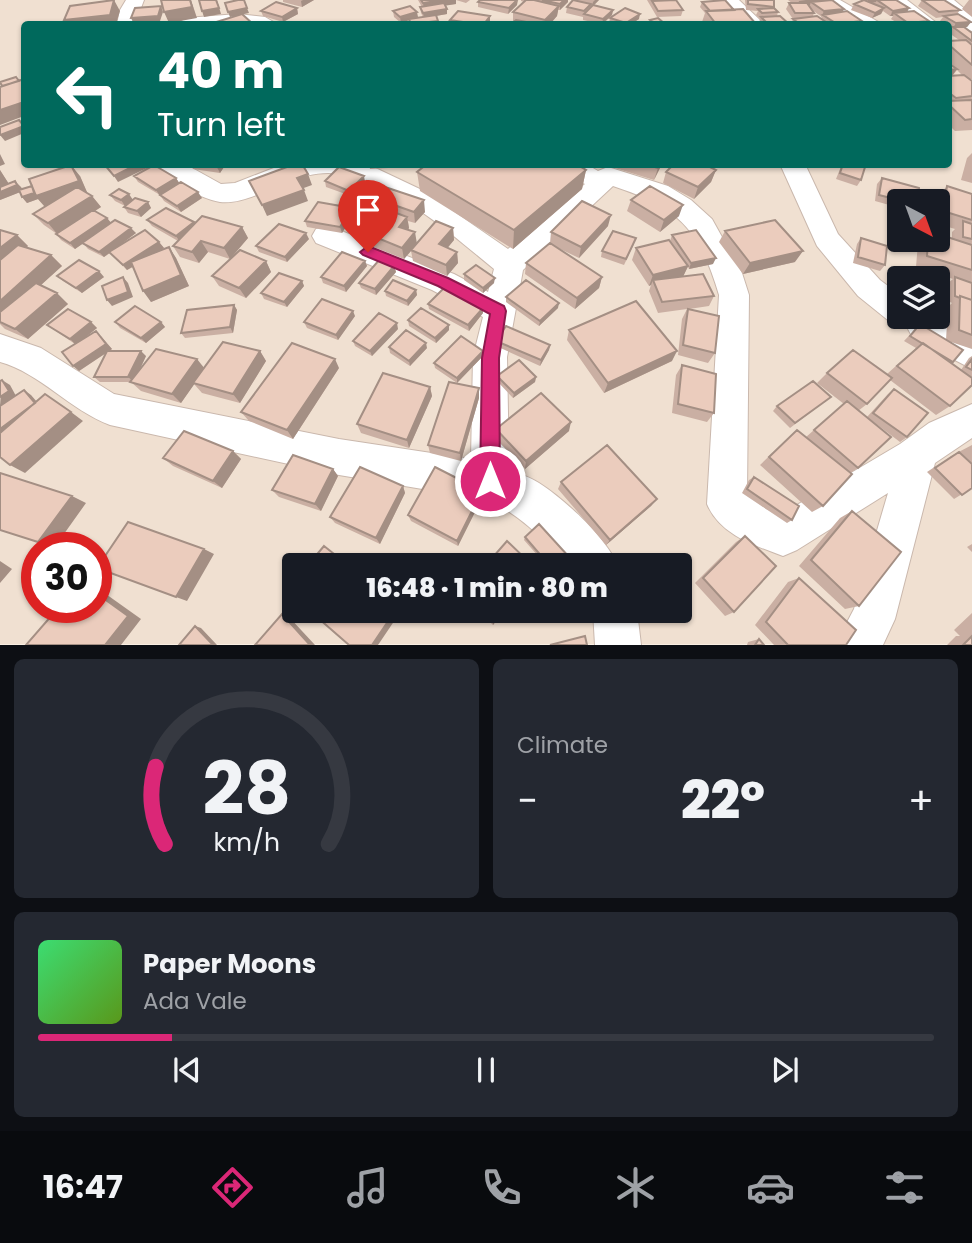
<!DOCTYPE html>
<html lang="en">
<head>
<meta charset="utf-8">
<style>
  body { margin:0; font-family:Poppins,sans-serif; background:#242831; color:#f1f3f6; height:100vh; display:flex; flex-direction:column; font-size:26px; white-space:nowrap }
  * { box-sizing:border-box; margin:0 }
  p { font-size:23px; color:#9ea1a6 }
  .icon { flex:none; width:38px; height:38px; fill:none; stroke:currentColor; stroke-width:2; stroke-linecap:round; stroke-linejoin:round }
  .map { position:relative; height:645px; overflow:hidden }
  .panel { display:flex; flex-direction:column; gap:14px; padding:14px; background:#0d0f14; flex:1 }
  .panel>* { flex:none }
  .hud { position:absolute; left:21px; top:21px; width:931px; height:147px; border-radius:7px; box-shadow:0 2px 5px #0004; background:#00695c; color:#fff; overflow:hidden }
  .needle { width:46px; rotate:139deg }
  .tools { position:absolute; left:887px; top:189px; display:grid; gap:14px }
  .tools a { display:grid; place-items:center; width:63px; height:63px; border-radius:7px; background:#171b24; box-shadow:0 2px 5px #0004; font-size:35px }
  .speed { position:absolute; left:21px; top:532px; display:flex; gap:14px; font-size:35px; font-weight:700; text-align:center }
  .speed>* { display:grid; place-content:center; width:91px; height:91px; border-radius:50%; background:#171b24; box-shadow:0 2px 5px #0004; line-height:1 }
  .speed .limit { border:10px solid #d22; background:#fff; color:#111 }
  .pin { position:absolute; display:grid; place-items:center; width:60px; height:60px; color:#fff; margin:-72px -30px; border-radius:50% 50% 50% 0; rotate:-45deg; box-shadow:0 0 7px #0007 }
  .pin .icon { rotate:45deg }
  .me { position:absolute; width:77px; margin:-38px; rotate:0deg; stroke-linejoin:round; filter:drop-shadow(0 0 5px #0008) }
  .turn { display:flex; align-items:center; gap:24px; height:147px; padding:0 21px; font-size:32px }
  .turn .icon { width:91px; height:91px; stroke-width:2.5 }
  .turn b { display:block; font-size:49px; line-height:60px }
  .big { font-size:52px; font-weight:800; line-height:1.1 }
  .panel .tile { flex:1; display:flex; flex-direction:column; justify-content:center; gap:10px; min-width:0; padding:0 24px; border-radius:10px; background:#242831 }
  .panel .dial { align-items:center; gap:0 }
  .dial svg { height:182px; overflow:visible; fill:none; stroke:#363941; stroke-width:7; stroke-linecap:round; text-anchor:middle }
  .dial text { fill:#f1f3f6; stroke:none }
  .song { display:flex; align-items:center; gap:21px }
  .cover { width:84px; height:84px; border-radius:10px; background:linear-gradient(135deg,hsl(140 70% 55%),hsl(90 70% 35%)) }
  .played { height:7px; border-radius:4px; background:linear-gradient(90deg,#db2777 15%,#363941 15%) }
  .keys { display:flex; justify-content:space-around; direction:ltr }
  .heat { display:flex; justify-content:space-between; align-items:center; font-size:38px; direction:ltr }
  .panel .tiles { flex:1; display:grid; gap:14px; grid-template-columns:1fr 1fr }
  .tile:last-child { grid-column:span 2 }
  .trip { position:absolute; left:282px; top:553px; width:410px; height:70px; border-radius:7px; background:#171b24; box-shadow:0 2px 5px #0004; font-weight:800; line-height:70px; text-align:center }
  .tabs { display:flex; height:112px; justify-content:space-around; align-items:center; background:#090b0e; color:#9ea1a6 }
  .tabs .icon { width:49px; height:49px }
  .tabs .on { color:#db2777 }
  .tabs b { font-size:32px; color:#f1f3f6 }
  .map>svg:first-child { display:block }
  .residential { fill:#f0e0d1; fill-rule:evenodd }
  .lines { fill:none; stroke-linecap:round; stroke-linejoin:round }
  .minor-casing { stroke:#cab8ad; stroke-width:2 }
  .minor { fill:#fff; fill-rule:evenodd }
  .wall { fill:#caafa3; fill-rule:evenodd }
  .shaded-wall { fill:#a48f84 }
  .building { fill:#ebccbd; stroke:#a48f84; stroke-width:2 }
  .route { fill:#db2777; stroke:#8e194d; stroke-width:2 }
</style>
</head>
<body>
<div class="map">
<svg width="972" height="645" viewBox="0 0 972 645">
  <rect width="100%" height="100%" fill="#f9eee2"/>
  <!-- residential -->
  <path class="residential" d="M0 0H972V644H0ZM24 24H948V164H24ZM900 201H938V240H900ZM900 278H938V317H900ZM37 548H96V607H37ZM294 565H679V611H294Z"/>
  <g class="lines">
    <!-- minor casing -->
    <g class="minor-casing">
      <path id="minor" d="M126 0H144L135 24H117L120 10Z
        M720 0H739L764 24H745Z
        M818 0H840L882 24H860Z
        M886 0H907L938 24H918Z
        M935 0H954L972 15V31L965 29Z
        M238 14 265 17 277 24H177L186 18Z
        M156 164H185L221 184 235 183 284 164H367L424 191 508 249 585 184 557 170 554 164H586L598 171 608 167 668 186 691 200 712 219 742 273 749 295 747 494 766 509 780 515 900 444 929 423 972 404V438L935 463 895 619 883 645H835L854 609 888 493 797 550 783 556C754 545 720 535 707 504L719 295C699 228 679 208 613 186L523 270 507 357 509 470C519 474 530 477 539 483 564 499 607 538 617 565H568C543 539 521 515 488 500L339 475 110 425C70 410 40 373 0 362V334L41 348 114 394 339 439 471 459 473 357 483 317 432 290 316 243 312 236 316 229 326 226 336 229 454 274 488 292 494 269C451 234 404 191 350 176 297 161 260 206 220 202 208 200 196 194 185 188 175 181 163 175 156 164Z
        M780 164H805L838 234 880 280 900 295V317H913L911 321 900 324 889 321 858 296 817 246Z
        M926 317 972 339V369L913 338 908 329 913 320Z
        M593 611H637L641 645H595Z"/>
    </g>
    <!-- minor -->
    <use href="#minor" class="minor"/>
  </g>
  <!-- wall -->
  <path class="wall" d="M283 0H314L302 7 283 2Z
    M418 0H470L466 3 456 0V4L445 5 447 9V14L436 16 438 24H410L409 20 401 23 394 17 393 11 418 17H423L421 13 420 7H422Z
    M521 0H568V2L560 10H558L557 16 551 23 558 24H511L513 23V12L524 2 521 1Z
    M575 0H599L594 5 613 10 612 15 603 24H601L583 20V17L566 13 567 7Z
    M647 0H676L683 10 681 16 657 17Z
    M745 0H774V8L778 12 777 16 789 24H760L759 23 760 19 756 15 758 11 746 10Z
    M788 0H821V1L843 12 860 24H791L793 19H797H793L786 9 789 3H792ZM812 10 822 17 821 18 813 16 814 13Z
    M861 0H896L909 8 907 12 929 21 927 24H899L891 19 893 16H890L883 11 881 14 872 18 851 10 854 4 862 1Z
    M922 0 960 10 957 14 971 22 967 27H965L972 33V79H969L972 81V130L955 131 948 124V63L953 66 948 62V37L951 39 949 41 959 40 949 33 952 29 948 27V24H945L940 21 943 17 936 18 918 6ZM957 70 962 75 952 76Z
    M969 0H972V17L962 9Z
    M478 2 517 5 508 14 478 7Z
    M702 2 734 10 755 24H704L702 22 705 13 700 7Z
    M297 8 298 14 283 22 263 16 261 11Z
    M610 18 639 19 631 24H612L609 23Z
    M450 20 490 22 488 24H450Z
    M972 153V183L961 180 967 158Z
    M191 164H226L220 173 193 169Z
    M369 164H576L586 170 582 189 513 249 420 191 417 172 425 166 370 169Z
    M615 164H662L654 180 615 168Z
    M842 164H857L861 180 857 186 836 179Z
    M0 170 8 183 21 187 22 189 80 176 87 193 92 196 101 207 95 211 107 218 111 223 136 233 120 245 159 242 164 248 160 250 169 247 176 258 189 286 151 302 133 267 127 270 110 253 104 257 88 249 83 243 75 249 61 240 56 234H57L44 225 33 214 45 207 38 199 27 203 22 197 20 192 0 200Z
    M716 170 711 182 694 199 663 183 666 172Z
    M134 176 176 178 179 183 202 198 181 212 164 201 160 195 138 182Z
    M882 178 918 201H900V208L875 201 877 184Z
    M325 181 365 182 351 196 326 187Z
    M947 186 972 194V349L948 341 953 362 952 363 961 370 969 358 972 356V385L950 406 936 415 890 380 867 404 858 411V468L850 473 823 506 812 512 760 465 788 438 806 437 844 404 817 383 827 373 887 374 916 348 904 341 920 324 946 340 948 307 952 303 948 301V283L953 279 916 267 918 243 920 240 952 239V232L955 229 938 224V201H936L937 198Z
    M357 192 425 212 415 223 408 221 409 228 408 230 417 243 453 228 454 240 447 248 457 252 458 263 447 276 413 261 411 251 404 259 356 240 353 228 372 208 360 203Z
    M110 195 148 202 151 208 141 217 128 213 124 207 125 206 115 201Z
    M631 200 679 216 660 232 627 211Z
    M352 208 354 214 342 233 307 227 305 221Z
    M147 220 194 222 195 223 242 227 248 238 231 258 266 261 271 272 246 298 219 286 212 276 230 259 208 252 199 263 180 257 173 246 178 241 152 226Z
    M608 226 579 258 556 247 602 277 599 288 575 309 525 274 526 263 550 243 551 232Z
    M0 230 17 235 28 246 26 248 51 255 62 266 41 285 68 304 28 339 5 329 0 324Z
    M725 231 795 262 743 274 719 242Z
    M672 235 713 264 689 269 688 267 683 276 714 296 709 306 689 309 715 353 708 363 678 355 682 319 687 309 658 313 649 291 651 285 649 286 632 260 636 248 670 241Z
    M861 238 885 265 880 271 853 263 857 244Z
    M309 239 287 262 259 252 256 246Z
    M634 244 624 265 601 257 602 251Z
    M365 261 367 266 346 292 323 283 321 277Z
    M394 266 396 272 376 295 361 288 359 283Z
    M464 274 494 283 483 293 464 280Z
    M57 276 104 277 82 293 63 281Z
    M302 281 304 286 287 307 264 299 261 293Z
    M416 290 417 295 408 306 386 296 385 291Z
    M506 297 558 308 539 326 506 302Z
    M428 304 483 308V313L469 331 429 309Z
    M234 305 237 310 233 333 185 338 181 333Z
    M355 316 338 340 307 328 304 322Z
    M408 320 449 330 436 343 409 326Z
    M91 322 97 328 81 340 101 336 112 349 109 351 146 356 139 371 204 368 260 351 266 361 240 403 202 393 194 384 181 403 141 391 131 382H100L94 377 106 353 79 371 75 344 47 325Z
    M115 322H161L165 327 146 343 120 328Z
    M398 329 372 356 355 346 353 341Z
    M569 330 672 361 604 393 567 340Z
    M496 341 550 345 549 350 540 366 496 346Z
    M389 347 427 348 410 366 390 353Z
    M483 356 457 383 435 368 434 363Z
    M682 365 714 413 707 422 672 413 676 375Z
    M339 368 293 439 249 421 241 412Z
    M497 376 536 377 535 382 513 398 497 381Z
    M430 387 432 396 409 448 361 433 357 424Z
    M479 388V398L461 461 430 453 428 445Z
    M894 389 907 437 900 442 867 417 888 394Z
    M831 397 790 428 773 411 777 406Z
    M496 429 569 431 525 469 495 438Z
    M972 445V488L954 499 927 472 951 456Z
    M233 451 241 459 222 488 173 466 163 458Z
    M333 469 338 476 321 511 279 497 272 490Z
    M754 477 792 520 787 523 742 493 749 480Z
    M561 482 657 499 651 506 606 545 558 489Z
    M403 486 405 493 380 544 335 523 330 517Z
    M482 491V498L458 546 411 521 408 515Z
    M852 511 859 606 845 609 799 566 840 518Z
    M745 536 734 612 725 616 695 583 736 542Z
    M525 537 568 561 564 565H546L524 540Z
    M972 544V552L967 547Z
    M799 578 846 645H774L755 625 788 582Z
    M479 611H504L493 625Z
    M972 613V645H947L956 636H960L954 630Z
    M759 639 764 645H747L748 642Z"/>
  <!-- shaded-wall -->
  <path class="shaded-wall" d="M114 0 120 11 116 24H67L64 20Z
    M191 0 197 18 169 23 164 12Z
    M217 0 221 14 204 17 202 11Z
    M303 0H314L302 7 301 1Z
    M444 0H456V4L424 9 423 3Z
    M518 0 517 5 508 14 509 8Z
    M564 0H568V2L560 10V4Z
    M595 0H599L592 7 593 2Z
    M806 0H821L820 3 811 2 810 5 797 7 799 1Z
    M868 0H891H877L876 2 866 4Z
    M161 6 163 12 160 21 134 24 131 18Z
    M559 6 557 16 550 24H545V20Z
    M247 8 249 13 230 17 228 12Z
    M297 8 298 14 283 22 282 17Z
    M884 8 881 14 872 18 875 13Z
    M909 8 906 14 894 13 893 16H890L893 11Z
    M447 9V14L424 18 423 13Z
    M844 9 841 15H823L821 17 824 11Z
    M613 10 612 15 602 24 603 19Z
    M417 12 418 17 401 23 400 17Z
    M640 14 639 19 631 24H625Z
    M490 16V22L488 24H484Z
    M438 21V24H411Z
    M862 21 860 24H841Z
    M971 22 967 27 955 29 953 28 956 23Z
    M957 69 949 80H948V70Z
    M24 102V116L0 125V110Z
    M24 126V133L5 141 0 135Z
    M0 154 5 164 0 166Z
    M138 164H147L149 167 118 182 114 176Z
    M218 164H226L220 173 217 167Z
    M660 164H662L654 180 658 168Z
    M71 165 80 176 87 192 46 208 38 199 27 203 22 197Z
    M0 170 9 184 0 188Z
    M586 170 582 189 513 249 514 230Z
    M716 170 711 182 694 199 698 187Z
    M308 174 312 185 301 189 297 178Z
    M364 176 365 182 351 196 349 191Z
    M176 178 180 184 160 196 156 190Z
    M15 181 21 187 23 191 0 200V192Z
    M304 190 308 201 267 216 262 205Z
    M198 192 202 198 181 212 177 206Z
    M129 194 133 200 125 206 121 200Z
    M92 196 101 207 58 235 48 223Z
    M424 200 425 212 415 223 414 212Z
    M148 202 151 208 141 217 137 211Z
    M683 205 679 216 660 232 664 220Z
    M352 208 354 214 342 233 340 227Z
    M611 215 608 226 579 258 581 247Z
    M407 217 409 228 401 238 399 227Z
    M107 218 112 224 75 249 70 243Z
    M194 222 198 228 180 242 176 236Z
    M242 227 248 238 230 259 224 248Z
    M131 228 136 233 104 257 99 252Z
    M453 228 454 240 441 256 439 244Z
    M415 232 417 244 404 259 402 248Z
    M306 233 309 239 287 262 285 257Z
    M17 235 28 246 0 269V248Z
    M201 241 208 252 199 263 192 252Z
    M159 242 164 248 127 270 123 265Z
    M169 247 176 258 189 286 151 302 143 291Z
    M803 251 795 262 743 274 750 263Z
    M457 252 458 263 447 276 446 265Z
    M51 255 62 266 0 322V301Z
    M716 258 713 264 689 269 691 263Z
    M266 261 271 272 246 298 239 288Z
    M365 261 367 266 346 292 344 286Z
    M394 266 396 272 376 295 375 289Z
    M688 266 683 277 653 280 651 285 649 286 653 275Z
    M99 271 104 277 82 293 76 288Z
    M123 277 128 283 133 297 112 306 107 300Z
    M602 277 599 288 575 309 577 298Z
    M495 278 494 283 483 293V288Z
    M302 281 304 286 287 307 284 302Z
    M416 290 417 295 408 306 407 301Z
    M57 293 68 304 28 339 15 329Z
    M559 303 558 308 539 326 540 321Z
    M234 305 237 310 233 333 230 327Z
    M483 308V313L469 331 468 325Z
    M353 311 355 316 338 340 336 335Z
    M91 322 97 328 76 345 70 339Z
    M161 322 165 327 146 343 141 338Z
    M397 323 398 329 372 356 370 351Z
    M449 325V330L436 343 435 338Z
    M96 331 112 349 79 371 73 366Z
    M426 343 427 348 410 366 409 361Z
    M550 345 549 350 540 366 541 360Z
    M141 351 146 356 134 382 128 377Z
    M260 351 266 361 240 403 233 394Z
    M483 351V356L457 383V378Z
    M677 351 672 361 604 393 608 383Z
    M197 359 205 369 181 403 172 394Z
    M335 359 339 368 293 439 287 430Z
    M536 377 535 382 513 398 514 393Z
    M2 380 10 385 16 396 0 406Z
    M430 387 432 396 409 448 407 440Z
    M479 388V398L461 461 460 453Z
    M24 390 31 395 43 409 0 439V429Z
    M71 412 83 421 25 473 10 465Z
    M571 422 569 431 525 469 526 461Z
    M233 451 241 459 222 488 213 481Z
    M333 469 338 476 321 511 315 504Z
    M403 486 405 493 380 544 376 538Z
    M482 491V498L458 546 457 541Z
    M72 496 86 503 54 548 38 542Z
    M657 499 651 506 606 545 610 540Z
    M204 549 214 554 187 601 176 597Z
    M0 561 12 569 0 583Z
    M96 587 141 619 121 645H105L96 593Z
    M395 611H401L378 645H372Z
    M502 611H504L493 625V622Z
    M282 614 289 617 315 645H310Z
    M195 626 201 628 217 645H213Z"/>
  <!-- building -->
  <path class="building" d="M114 0 110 15 64 20 70 6Z
    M161 0H190L192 7 164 12Z
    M199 0H216L219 8 202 11Z
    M238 0H244L247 8 228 12 225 3Z
    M421 0H444L423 3Z
    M480 0H517L509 8 478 2Z
    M526 0H534L559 6 545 20 513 12Z
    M542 0H564L560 4Z
    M573 0 591 4 584 11 567 7Z
    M676 0 683 10 658 11 652 1Z
    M725 0 734 10 710 11 702 2Z
    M748 0H774V7L748 4Z
    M832 0 844 9 824 11 811 2Z
    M864 0 884 8 875 13 854 4Z
    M877 0H896L909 8 893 11Z
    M922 0H944L960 10 939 12Z
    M276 2 297 8 282 17 261 11Z
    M444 3 447 9 423 13 420 7Z
    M789 3H807L814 13H795Z
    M593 5 613 10 603 19 584 14Z
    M161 6 158 16 131 18 135 8Z
    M410 6 417 12 400 17 393 11Z
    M625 8 640 14 626 23 610 18Z
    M774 8 778 12 762 13 758 9Z
    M743 9 756 24H716L706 11Z
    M458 11 490 16 484 24H476L450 20Z
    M847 11 862 21 837 24 823 15Z
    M914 11 929 21 908 23 894 13Z
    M242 14 253 24H215L213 23Z
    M958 14 971 22 956 23 944 16Z
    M436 15 438 21 411 24 409 19Z
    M780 16 789 24H768L761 17Z
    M817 16 829 24H800L793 19Z
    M658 18 665 24H655L650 20Z
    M516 20 537 24H511Z
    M953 27H964L972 33V41Z
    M966 40 972 45V65L948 44V41Z
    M948 63 957 69 948 70Z
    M964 75 972 81V96L956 98 948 92V76Z
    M16 77 19 81 2 86 0 82Z
    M24 79V102L0 110V87Z
    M972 100V119L965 120 948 104V101Z
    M19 120 24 126 0 135V127Z
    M104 164H138L114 176Z
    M202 164H218L217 167Z
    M295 164H302L308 174 297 178 304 190 262 205 249 181Z
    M427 164H576L586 170 514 230 417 172Z
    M645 164H660L658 168Z
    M674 164H704L716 170 698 187 666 172Z
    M843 164H857L865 167 861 180 840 173Z
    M71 165 79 181 36 196 29 179Z
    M154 165 176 178 156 190 134 176Z
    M339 167 364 176 349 191 325 181Z
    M882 178 919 188 918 201H902L879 195Z
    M15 181 17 185 0 192V187Z
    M367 181 424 200 414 212 357 192Z
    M181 182 198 192 177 206 160 195Z
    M32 186 34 193 22 197 19 190Z
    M650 186 683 205 664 220 631 200Z
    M947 186 972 194V220L943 211Z
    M77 187 92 196 48 223 33 214Z
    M119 189 129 194 121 200 110 195Z
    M135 198 148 202 137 211 124 207Z
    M582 201 611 215 581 247 551 232Z
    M318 202 352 208 340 227 305 221Z
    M375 205 407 217 399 227 415 232 402 248 353 228Z
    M166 208 194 222 176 236 147 220Z
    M93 210 107 218 70 243 56 234Z
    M202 216 242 227 224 248 201 241 192 252 173 246Z
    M115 220 131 228 99 252 82 243Z
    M775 220 803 251 750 263 725 231Z
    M436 221 453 228 439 244 457 252 446 265 411 250Z
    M963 221 972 224V239L963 237Z
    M279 224 306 233 285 257 256 246Z
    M0 230 17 235 0 248Z
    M145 230 159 242 123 265 109 252Z
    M696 230 716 258 691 263 672 235Z
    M613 231 636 238 626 259 602 251Z
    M938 234 972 245V270L927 256 928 240H938Z
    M861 238 887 246 885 265 858 257Z
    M669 240 688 266 653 275 636 248Z
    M550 243 602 277 577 298 526 263Z
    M18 245 51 255 0 301V260Z
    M169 247 181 275 143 291 131 262Z
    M240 250 266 261 239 288 212 276Z
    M342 252 365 261 344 286 321 277Z
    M380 259 394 266 375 289 359 283Z
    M79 260 99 271 76 288 57 276Z
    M476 265 495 278 483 288 464 274Z
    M279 273 302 281 284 302 261 293Z
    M703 274 714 296 662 302 653 280Z
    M123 277 128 292 107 300 102 286Z
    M955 277 972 283V300L960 296V298L955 296Z
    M393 280 416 290 407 301 385 291Z
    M526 280 559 303 540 321 506 297Z
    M36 283 57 293 15 329 0 322V312Z
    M444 288 483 308 468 325 428 304Z
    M960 296 972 300V335L959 330Z
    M322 299 353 311 336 335 304 322Z
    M636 301 677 351 608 383 569 330Z
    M234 305 230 327 181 333 187 310Z
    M135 306 161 322 141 338 115 322Z
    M421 308 449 325 435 338 408 320Z
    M68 309 91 322 70 339 47 325Z
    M688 309 719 316 715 353 683 345Z
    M379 313 397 323 370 351 353 341Z
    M920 324 963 350 953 362 910 336Z
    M506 326 550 345 541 360 496 341Z
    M406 330 426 343 409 361 389 347Z
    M96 331 106 344 73 366 62 352Z
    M461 336 483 351 457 378 434 363Z
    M223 342 260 351 233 394 193 383Z
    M292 343 335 359 287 430 241 412Z
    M923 343 972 378V385L950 406 897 366Z
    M156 349 197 359 172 394 130 382Z
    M853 350 892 378 867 404 827 373Z
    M107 351H141L128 377H94Z
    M972 359V370L966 367Z
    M519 360 536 377 514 393 497 376Z
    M682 365 716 374 714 413 678 404Z
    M383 373 430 387 407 440 357 424Z
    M2 380 9 391 0 397V381Z
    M813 381 831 397 795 423 777 406Z
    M449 382 479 388 460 453 428 445Z
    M894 389 928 413 907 437 873 413Z
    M24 390 35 403 0 429V406Z
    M541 393 571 422 526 461 496 429Z
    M45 394 71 412 10 465 0 457V433Z
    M847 401 891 437 858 468 814 430Z
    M797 430 852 474 823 506 769 457Z
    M184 431 233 451 213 481 163 458Z
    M607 445 657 499 610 540 561 482Z
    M959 452 972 464V488L962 495 935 468Z
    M293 455 333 469 315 504 272 490Z
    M360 467 403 486 376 538 330 517Z
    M435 467 482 491 457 541 408 515Z
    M0 473 72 496 38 542 0 530Z
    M754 477 799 506 792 520 747 489Z
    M852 511 901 552 859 606 811 560Z
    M128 522 204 549 176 597 97 568Z
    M539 524 570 558 563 565H549L525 537Z
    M745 536 776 566 734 612 703 578Z
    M507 541 532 565H486Z
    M324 546 348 565H308Z
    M799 578 856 630 846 645H788L766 622Z
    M294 582V597L287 591Z
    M96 593 128 616 105 645H26L59 607H96Z
    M310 611H395L372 645H349Z
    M483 611H502L493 622Z
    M282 614 310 645H255Z
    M195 626 213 645H179Z
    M585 636 587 645H550Z
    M972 636V645H963Z
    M759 639 764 645H755Z"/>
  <!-- route -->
  <path class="route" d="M368 246 448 278 504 306 506 311 499 358 500 481 497 487 490 490 483 487 480 481 482 358 490 314 438 286 363 255 360 252Z"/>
</svg>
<div class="tools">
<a><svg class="needle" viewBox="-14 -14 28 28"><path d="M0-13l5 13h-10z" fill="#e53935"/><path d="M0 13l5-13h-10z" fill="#9ea1a6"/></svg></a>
<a><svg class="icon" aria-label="layers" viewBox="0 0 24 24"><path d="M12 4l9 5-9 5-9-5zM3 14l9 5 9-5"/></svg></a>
</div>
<div class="speed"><div class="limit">30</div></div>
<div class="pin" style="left:368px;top:252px;background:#d93025"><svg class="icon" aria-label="arrive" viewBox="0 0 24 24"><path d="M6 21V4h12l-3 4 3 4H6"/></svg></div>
<svg class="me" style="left:490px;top:481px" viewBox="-20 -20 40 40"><circle r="17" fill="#db2777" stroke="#fff" stroke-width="3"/><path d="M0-11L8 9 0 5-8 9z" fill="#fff"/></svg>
<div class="trip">16:48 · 1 min · 80 m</div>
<div class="hud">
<div class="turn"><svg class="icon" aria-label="left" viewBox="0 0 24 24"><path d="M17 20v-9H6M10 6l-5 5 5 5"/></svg><div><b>40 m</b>Turn left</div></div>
</div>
</div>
<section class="panel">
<div class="tiles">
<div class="tile dial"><svg viewBox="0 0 100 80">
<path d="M14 69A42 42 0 1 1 86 69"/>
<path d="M14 69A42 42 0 0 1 10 35" stroke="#db2777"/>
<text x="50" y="56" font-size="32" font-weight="700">28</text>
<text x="50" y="72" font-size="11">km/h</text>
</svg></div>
<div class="tile"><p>Climate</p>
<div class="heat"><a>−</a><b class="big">22°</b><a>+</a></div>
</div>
<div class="tile">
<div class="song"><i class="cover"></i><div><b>Paper Moons</b><p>Ada Vale</p></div></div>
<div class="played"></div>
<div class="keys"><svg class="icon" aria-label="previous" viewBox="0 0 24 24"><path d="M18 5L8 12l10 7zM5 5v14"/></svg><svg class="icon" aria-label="pause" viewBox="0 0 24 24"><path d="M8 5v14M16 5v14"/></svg><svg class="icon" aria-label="next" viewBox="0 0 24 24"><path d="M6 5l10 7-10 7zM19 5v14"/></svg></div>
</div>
</div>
</section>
<nav class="tabs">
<b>16:47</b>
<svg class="icon on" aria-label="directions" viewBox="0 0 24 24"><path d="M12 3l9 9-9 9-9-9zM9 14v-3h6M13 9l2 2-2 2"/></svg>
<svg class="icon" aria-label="music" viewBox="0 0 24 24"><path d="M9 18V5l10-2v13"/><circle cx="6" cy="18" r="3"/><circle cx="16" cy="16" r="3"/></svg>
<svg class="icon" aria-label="phone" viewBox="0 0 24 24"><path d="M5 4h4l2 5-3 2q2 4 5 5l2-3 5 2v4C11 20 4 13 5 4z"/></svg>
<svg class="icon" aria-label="climate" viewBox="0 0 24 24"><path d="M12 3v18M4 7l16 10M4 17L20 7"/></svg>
<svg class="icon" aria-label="car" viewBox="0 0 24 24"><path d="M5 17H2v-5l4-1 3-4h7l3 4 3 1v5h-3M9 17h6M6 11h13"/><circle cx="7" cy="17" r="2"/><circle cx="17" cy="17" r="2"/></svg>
<svg class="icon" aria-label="filters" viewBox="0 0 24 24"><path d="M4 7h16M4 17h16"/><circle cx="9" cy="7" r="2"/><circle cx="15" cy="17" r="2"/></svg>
</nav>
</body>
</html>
